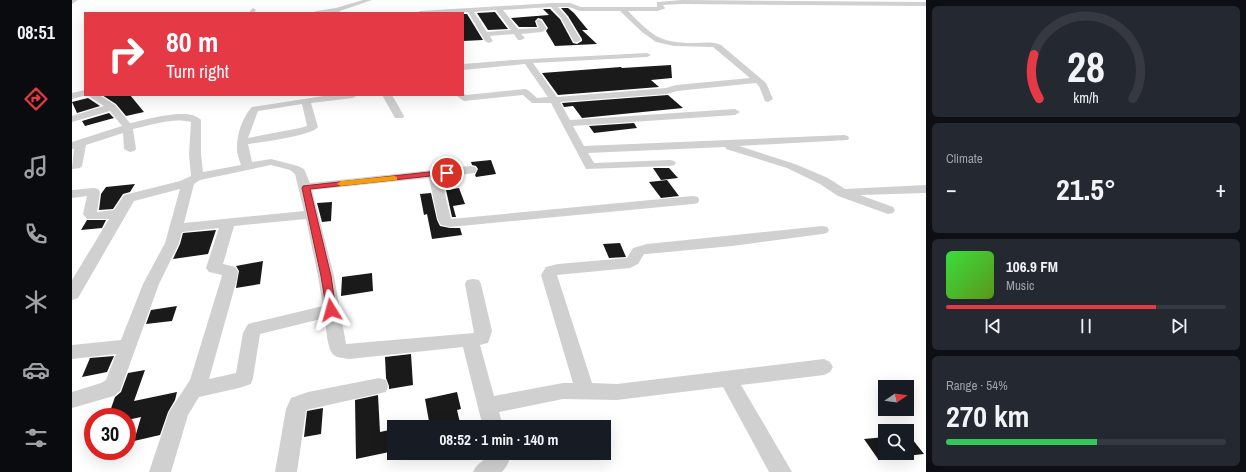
<!DOCTYPE html>
<html lang="en">
<head>
<meta charset="utf-8">
<style>
  body { margin:0; font-family:"Archivo Narrow",sans-serif; background:#242831; color:#f1f3f6; height:100vh; display:flex; flex-direction:column; font-size:15px; white-space:nowrap }
  * { box-sizing:border-box; margin:0 }
  p { font-size:13px; color:#9ea1a6 }
  .icon { flex:none; width:22px; height:22px; fill:none; stroke:currentColor; stroke-width:2; stroke-linecap:round; stroke-linejoin:round }
  .map { position:relative; flex:1; overflow:hidden }
  .side { display:flex; flex-direction:column; gap:6px; padding:6px; background:#0d0f14; width:320px }
  .side>* { flex:none }
  .top-card { position:absolute; left:12px; top:12px; width:380px; height:84px; border-radius:0px; box-shadow:0 4px 16px #0002; background:#e63946; color:#fff; overflow:hidden }
  .needle { width:26px; rotate:77deg }
  .buttons { position:absolute; left:806px; top:380px; display:grid; gap:8px }
  .buttons a { display:grid; place-items:center; width:36px; height:36px; border-radius:0px; background:#171b24; box-shadow:0 4px 16px #0002; font-size:20px }
  .speed { position:absolute; left:12px; top:408px; display:flex; gap:8px; font-size:20px; font-weight:700; text-align:center }
  .speed>* { display:grid; place-content:center; width:52px; height:52px; border-radius:50%; background:#171b24; box-shadow:0 4px 16px #0002; line-height:1 }
  .speed .limit { border:6px solid #d22; background:#fff; color:#111 }
  .pin { position:absolute; display:grid; place-items:center; width:34px; height:34px; color:#fff; margin:-17px; border:2px solid #fff; border-radius:50%; box-shadow:0 1px 4px #0007 }
  .me { position:absolute; width:44px; margin:-22px; rotate:352deg; stroke-linejoin:round; filter:drop-shadow(0 0 3px #0008) }
  .turn { display:flex; align-items:center; gap:14px; height:84px; padding:0 16px; font-size:18px }
  .turn .icon { width:52px; height:52px; stroke-width:2.5 }
  .turn b { display:block; font-size:28px; line-height:34px }
  .big { font-size:30px; font-weight:700; line-height:1.1 }
  .side .tile { flex:1; display:flex; flex-direction:column; justify-content:center; gap:6px; min-width:0; padding:0 14px; border-radius:6px; background:#242831 }
  .side .dial { align-items:center; gap:0 }
  .dial svg { height:104px; overflow:visible; fill:none; stroke:#363941; stroke-width:7; stroke-linecap:round; text-anchor:middle }
  .dial text { fill:#f1f3f6; stroke:none }
  .song { display:flex; align-items:center; gap:12px }
  .cover { width:48px; height:48px; border-radius:6px; background:linear-gradient(135deg,hsl(120 70% 55%),hsl(90 70% 35%)) }
  .played { height:4px; border-radius:2px; background:linear-gradient(90deg,#e63946 75%,#363941 75%) }
  .keys { display:flex; justify-content:space-around; direction:ltr }
  .heat { display:flex; justify-content:space-between; align-items:center; font-size:22px; direction:ltr }
  .charge { height:6px; border-radius:3px; background:linear-gradient(90deg,#34c759 54%,#363941 0) }
  .trip { position:absolute; left:315px; top:420px; width:224px; height:40px; border-radius:0px; background:#171b24; box-shadow:0 4px 16px #0002; font-weight:700; line-height:40px; text-align:center }
  main { display:flex; flex:1; min-height:0 }
  .tab-bar { display:flex; flex-direction:column; width:72px; justify-content:space-around; align-items:center; background:#090b0e; color:#9ea1a6 }
  .tab-bar .icon { width:28px; height:28px }
  .tab-bar .selected { color:#e63946 }
  .tab-bar b { font-size:18px; color:#f1f3f6 }
  .map>svg:first-child { display:block }
  .building { fill:#1a1a1a }
  .lines { fill:none; stroke-linecap:round; stroke-linejoin:round }
  .minor { fill:#d0d0d0; fill-rule:evenodd }
  .route { fill:#e63946; stroke:#96252e }
  .slow { fill:#f59e0b }
</style>
</head>
<body>
<main>
<nav class="tab-bar">
<b>08:51</b>
<svg class="icon selected" aria-label="directions" viewBox="0 0 24 24"><path d="M12 3l9 9-9 9-9-9zM9 14v-3h6M13 9l2 2-2 2"/></svg>
<svg class="icon" aria-label="music" viewBox="0 0 24 24"><path d="M9 18V5l10-2v13"/><circle cx="6" cy="18" r="3"/><circle cx="16" cy="16" r="3"/></svg>
<svg class="icon" aria-label="phone" viewBox="0 0 24 24"><path d="M5 4h4l2 5-3 2q2 4 5 5l2-3 5 2v4C11 20 4 13 5 4z"/></svg>
<svg class="icon" aria-label="climate" viewBox="0 0 24 24"><path d="M12 3v18M4 7l16 10M4 17L20 7"/></svg>
<svg class="icon" aria-label="car" viewBox="0 0 24 24"><path d="M5 17H2v-5l4-1 3-4h7l3 4 3 1v5h-3M9 17h6M6 11h13"/><circle cx="7" cy="17" r="2"/><circle cx="17" cy="17" r="2"/></svg>
<svg class="icon" aria-label="filters" viewBox="0 0 24 24"><path d="M4 7h16M4 17h16"/><circle cx="9" cy="7" r="2"/><circle cx="15" cy="17" r="2"/></svg>
</nav>
<div class="map">
<svg width="854" height="472" viewBox="0 0 854 472">
  <rect width="100%" height="100%" fill="#fff"/>
  <!-- building -->
  <path class="building" d="M489 8H496L502 13 516 30H510L525 44 483 46 474 31 476 28 470 19 466 18 463 21 465 27H447L439 18 477 15 471 9H478L488 19 501 43 505 44 510 41V39L496 16Z
    M423 12 436 29 416 30 405 13Z
    M391 14H395L411 40 391 41Z
    M599 65 600 78 579 80 587 87 486 95 470 73 549 67 550 68Z
    M30 95H58L72 112 54 116 44 104Z
    M596 95 611 108 510 118 501 106 492 107 490 103Z
    M16 98 28 106 5 113 0 102Z
    M37 113 42 118 13 126 10 121Z
    M562 123 565 128 522 133 517 126Z
    M419 160 424 174 404 177 403 175 406 169 404 166 400 165 399 162Z
    M581 168H597L606 178 589 180Z
    M595 180 607 196 589 198 577 182Z
    M63 184 58 192 51 194 41 209 27 210 29 194 34 187Z
    M387 188 393 204 381 206 384 217H380L374 190Z
    M359 193 365 220 368 226 378 228H388L390 235 360 239 355 214 352 215 348 194Z
    M260 202 259 221 250 222 245 203Z
    M15 220H34L30 228 9 230Z
    M144 230 136 254 101 259 108 244 111 233Z
    M548 243 554 257 537 258 531 244Z
    M191 261 188 284 164 288 167 271 164 266Z
    M300 273 301 291 269 296 270 277Z
    M105 306 100 321 74 324 79 310Z
    M339 354 341 385 317 389V386L314 378 313 357Z
    M42 356 35 372 10 377 18 358Z
    M73 370 62 401 105 392 103 400 96 412 88 435 62 441 69 417 55 420V417H36L43 397 49 392 56 373Z
    M385 392 389 409 385 410 389 427H358L353 399Z
    M306 395 308 432 322 429V451L284 459 283 400Z
    M251 408 249 434 232 437 235 411Z
    M835 435H837L852 454 806 459 792 439 813 437V453H835Z"/>
  <g class="lines">
    <!-- minor -->
    <path class="minor" d="M0 0H6L0 4Z
      M291 0H300L268 11 267 13H241L244 11 264 8Z
      M610 0 854 2V6L610 4 591 5 593 8 592 9 585 11H556C579 34 586 43 621 43 630 43 640 41 649 45L694 83 701 99 696 102 693 101 687 86 684 83 605 91 595 94 488 102 498 120 663 109 668 112 663 115 501 126 512 146 772 135 776 136 777 138 776 140 667 146 723 164 756 178 773 189 854 185V193L788 195 821 207 823 210 821 213 816 214 766 196 748 184 715 168 654 149 653 147 516 153 522 163 598 160 602 161 604 163 602 165 598 166 514 169 479 103H460L451 95 392 101 383 95H391V93L394 95 453 89 456 90 465 98 476 97 453 64 391 70V64L440 60 575 53 579 55 575 57 461 63 485 97 594 88 604 85 678 78 641 47 602 46 584 42 570 32 548 11H508L497 7H486L495 17 509 40 505 42H502L489 18 479 7 431 10 446 29 467 28 464 21 467 19 469 20 475 29 470 32 449 34 453 38 449 40H446L442 34 418 36 421 41 417 43 413 41 396 12 345 13 348 11 481 3H498L509 7H585V2ZM424 10 439 30 415 32 402 12Z
      M181 8 184 10 182 13H176Z
      M13 90V95H27L43 105 58 123C74 120 117 106 129 120V154L131 172 169 165C167 159 164 151 165 146 165 134 171 116 180 107L258 95H286L281 98 239 103 246 127C239 136 190 142 176 144L180 162 199 159 226 166 232 169 238 183 399 166 403 167 405 170 403 173 369 177 379 219 621 196 626 197 627 200 626 203 621 204 378 227 369 225 366 220 357 178 240 190 262 276 274 344 402 333 393 284 395 280 401 279 407 280 409 284 420 331 416 343 408 345 422 396 491 383H501L469 275 474 267 486 264 555 258 561 248 575 244 750 226 755 227 757 230 755 233 750 234 660 246 575 254H572L566 264 558 268 485 275 520 383 545 384 752 359 758 362 761 367 758 372 752 375 669 385 720 472H697L651 387 545 400 491 399 427 412 431 427H411L391 347 277 359C272 358 265 358 262 355 255 350 254 326 253 318L188 334 181 378 179 384 167 388 127 397 116 415 99 472H77L97 412 118 380 149 279 150 275 137 272 134 268 147 228 110 232 107 243 87 284 48 391 42 396 0 408V392L29 383 34 380 44 354 0 359V345L49 340 71 284 93 243 108 189 62 201 6 298 0 300V280L37 219H15L11 214 15 196 0 198V190L22 188 26 189 28 192 25 212 42 210 52 195 108 181 119 176 117 154 119 122C101 117 79 125 61 129L64 149 62 151 58 152 52 149 51 133 14 145 10 166 8 168 0 169 2 149H0V142L50 126 38 111 0 122V116L32 106 15 95 0 99V93ZM230 104 235 126 228 128 176 138 186 111ZM199 165 218 170 223 174 232 211 112 223 122 184 128 180ZM234 219 246 276 251 306 176 324 171 333 164 373 137 379 165 279 166 271 163 267 151 264 162 226Z
      M310 95H320L332 116 331 118H323Z
      M307 378 314 380 316 386 314 392 234 410 225 472H203L214 409 219 398 236 392Z
      M417 453H439C438 460 435 467 430 472H401C406 461 414 461 417 453Z"/>
  </g>
  <!-- route -->
  <path class="route" d="M375 170 378 173 377 174 238 189 259 276 264 310 263 312H255L249 276 230 188 231 186Z"/>
  <!-- slow -->
  <path class="slow" d="M322 176 325 177V180L269 186 265 184 269 181Z"/>
</svg>
<div class="buttons">
<a><svg class="needle" viewBox="-14 -14 28 28"><path d="M0-13l5 13h-10z" fill="#e53935"/><path d="M0 13l5-13h-10z" fill="#9ea1a6"/></svg></a>
<a><svg class="icon" aria-label="search" viewBox="0 0 24 24"><circle cx="10" cy="10" r="6"/><path d="M15 15l6 6"/></svg></a>
</div>
<div class="speed"><div class="limit">30</div></div>
<div class="pin" style="left:375px;top:173px;background:#d93025"><svg class="icon" aria-label="arrive" viewBox="0 0 24 24"><path d="M6 21V4h12l-3 4 3 4H6"/></svg></div>
<svg class="me" style="left:259px;top:310px" viewBox="-20 -20 40 40"><path d="M0-17L14 15 0 8-14 15z" fill="#e63946" stroke="#fff" stroke-width="4"/></svg>
<div class="trip">08:52 · 1 min · 140 m</div>
<div class="top-card">
<div class="turn"><svg class="icon" aria-label="right" viewBox="0 0 24 24"><path d="M7 20v-9h11M14 6l5 5-5 5"/></svg><div><b>80 m</b>Turn right</div></div>
</div>
</div>
<section class="side">
<div class="tile dial"><svg viewBox="0 0 100 80">
<path d="M14 69A42 42 0 1 1 86 69"/>
<path d="M14 69A42 42 0 0 1 10 35" stroke="#e63946"/>
<text x="50" y="56" font-size="32" font-weight="700">28</text>
<text x="50" y="72" font-size="11">km/h</text>
</svg></div>
<div class="tile"><p>Climate</p>
<div class="heat"><a>−</a><b class="big">21.5°</b><a>+</a></div>
</div>
<div class="tile">
<div class="song"><i class="cover"></i><div><b>106.9 FM</b><p>Music</p></div></div>
<div class="played"></div>
<div class="keys"><svg class="icon" aria-label="previous" viewBox="0 0 24 24"><path d="M18 5L8 12l10 7zM5 5v14"/></svg><svg class="icon" aria-label="pause" viewBox="0 0 24 24"><path d="M8 5v14M16 5v14"/></svg><svg class="icon" aria-label="next" viewBox="0 0 24 24"><path d="M6 5l10 7-10 7zM19 5v14"/></svg></div>
</div>
<div class="tile"><p>Range · 54%</p><b class="big">270 km</b><div class="charge"></div></div>
</section>
</main>
</body>
</html>
